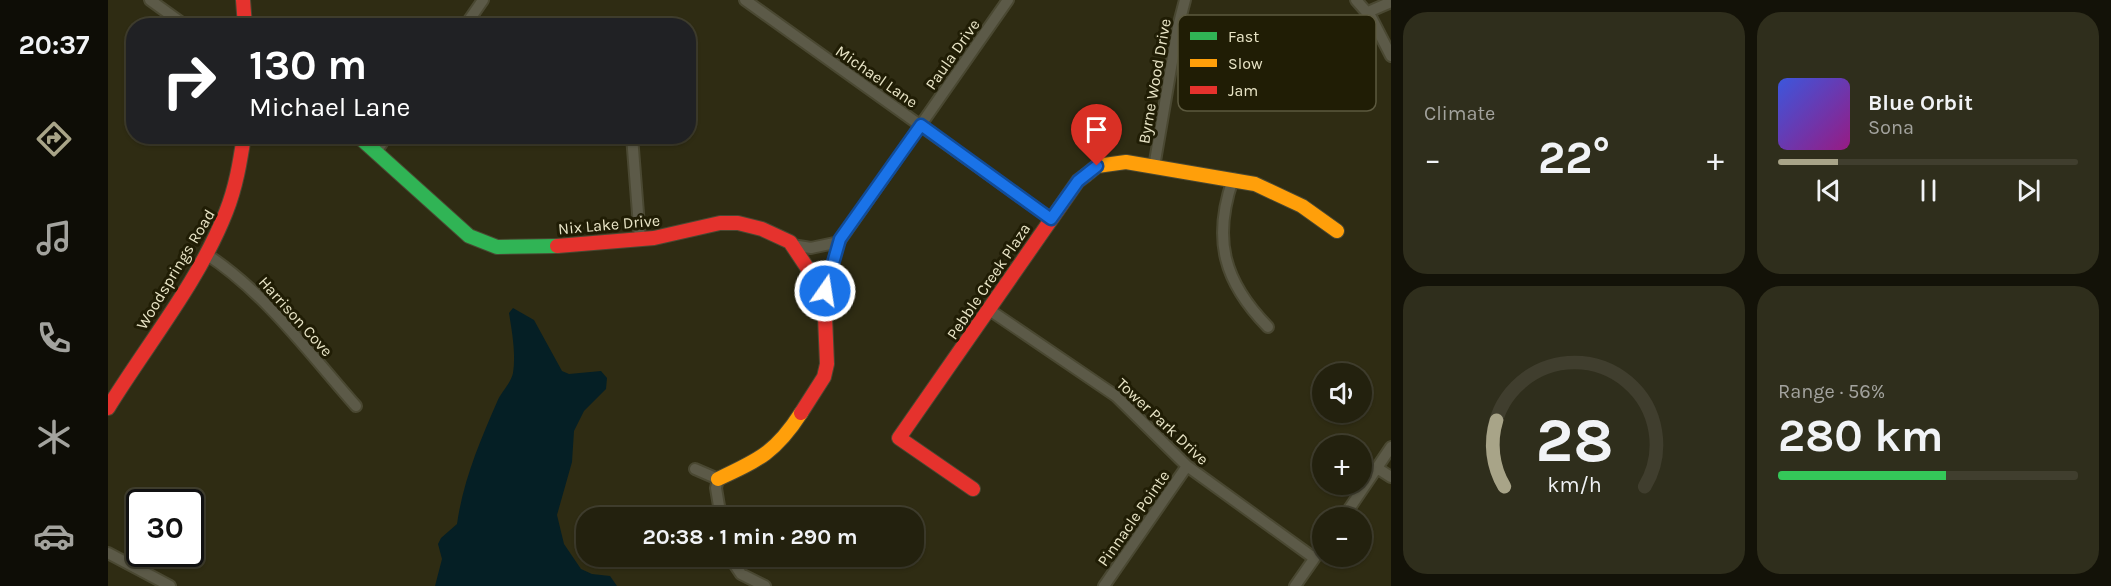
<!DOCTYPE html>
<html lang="en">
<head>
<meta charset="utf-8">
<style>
  body { margin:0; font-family:Karla,sans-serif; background:#2f2e1c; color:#f1f3f6; height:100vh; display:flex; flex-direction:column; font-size:22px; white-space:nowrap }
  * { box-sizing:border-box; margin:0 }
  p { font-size:20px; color:#a3a39e }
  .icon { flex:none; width:33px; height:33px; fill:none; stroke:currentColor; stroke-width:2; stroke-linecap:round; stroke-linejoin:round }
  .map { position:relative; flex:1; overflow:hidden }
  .drawer { display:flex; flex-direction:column; gap:12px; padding:12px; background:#131208; width:720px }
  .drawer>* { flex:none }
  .hud { position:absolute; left:18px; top:18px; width:570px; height:126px; border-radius:24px; box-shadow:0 2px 4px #0004,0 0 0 2px #403e2e; background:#202124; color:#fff; overflow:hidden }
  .buttons { position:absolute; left:1204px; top:363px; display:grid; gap:12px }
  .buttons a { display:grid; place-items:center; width:60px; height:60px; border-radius:50%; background:#23210e; box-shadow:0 2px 4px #0004,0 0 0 2px #403e2e; font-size:30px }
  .speed { position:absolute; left:18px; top:489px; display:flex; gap:12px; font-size:30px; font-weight:700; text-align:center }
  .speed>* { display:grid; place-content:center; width:78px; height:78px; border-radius:50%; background:#23210e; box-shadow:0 2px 4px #0004,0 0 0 2px #403e2e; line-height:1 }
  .speed .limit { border:3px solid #111; border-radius:9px; background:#fff; color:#111 }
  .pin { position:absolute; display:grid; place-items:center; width:51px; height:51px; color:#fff; margin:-62px -26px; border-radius:50% 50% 50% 0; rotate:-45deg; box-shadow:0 0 6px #0007 }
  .pin .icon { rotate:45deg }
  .me { position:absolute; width:66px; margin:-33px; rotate:13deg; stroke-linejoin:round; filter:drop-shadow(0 0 4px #0008) }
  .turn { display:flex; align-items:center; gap:21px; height:126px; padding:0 24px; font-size:27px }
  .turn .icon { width:78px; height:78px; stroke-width:2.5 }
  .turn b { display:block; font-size:42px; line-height:51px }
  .big { font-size:45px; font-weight:700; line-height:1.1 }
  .drawer .widget { flex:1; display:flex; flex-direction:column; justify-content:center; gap:9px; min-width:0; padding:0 21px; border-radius:24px; background:#2f2e1c }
  .drawer .dial { align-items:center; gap:0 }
  .dial svg { height:156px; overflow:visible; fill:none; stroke:#403e2e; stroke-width:7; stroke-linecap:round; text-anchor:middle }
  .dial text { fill:#f1f3f6; stroke:none }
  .song { display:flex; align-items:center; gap:18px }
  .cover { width:72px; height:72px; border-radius:9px; background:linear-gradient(135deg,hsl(230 70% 55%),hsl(310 70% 35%)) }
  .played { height:6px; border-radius:3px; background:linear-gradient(90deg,#a8a488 20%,#403e2e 20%) }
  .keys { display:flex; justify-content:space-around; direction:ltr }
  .heat { display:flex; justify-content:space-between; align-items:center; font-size:33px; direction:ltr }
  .charge { height:9px; border-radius:4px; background:linear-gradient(90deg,#34c759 56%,#403e2e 0) }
  .drawer .tiles { flex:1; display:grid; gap:12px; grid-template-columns:repeat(2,1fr) }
  .trip { position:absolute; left:468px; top:507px; width:348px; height:60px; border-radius:24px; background:#23210e; box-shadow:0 2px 4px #0004,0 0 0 2px #403e2e; font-weight:700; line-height:60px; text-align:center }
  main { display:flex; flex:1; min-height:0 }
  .menu { display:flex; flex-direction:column; width:108px; justify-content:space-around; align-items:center; background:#0e0d06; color:#a3a39e }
  .menu .icon { width:42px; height:42px }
  .menu .active { color:#a8a488 }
  .menu b { font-size:27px; color:#f1f3f6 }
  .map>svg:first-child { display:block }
  .water { fill:#051f25 }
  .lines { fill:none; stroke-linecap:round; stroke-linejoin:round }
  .street-casing { stroke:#4a4832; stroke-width:14 }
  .fast-casing { stroke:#4a4832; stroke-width:16 }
  .slow-casing { stroke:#4a4832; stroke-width:16 }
  .jam-casing { stroke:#4a4832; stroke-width:16 }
  .street { stroke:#5c5a48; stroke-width:10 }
  .fast { stroke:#30b455; stroke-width:14 }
  .slow { stroke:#ff9f0a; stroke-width:14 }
  .jam { stroke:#e5322d; stroke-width:14 }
  .route-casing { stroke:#114b97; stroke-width:15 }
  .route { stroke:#1a73e8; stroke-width:10 }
  .labels { text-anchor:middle; stroke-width:6; stroke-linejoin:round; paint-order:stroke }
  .street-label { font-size:16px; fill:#e9e5c7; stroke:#201d05 }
  .key { fill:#201d05; stroke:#5c593f; stroke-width:1.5 }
  .key-label { font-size:16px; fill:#e9e5c7 }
</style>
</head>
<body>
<main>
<nav class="menu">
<b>20:37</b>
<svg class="icon active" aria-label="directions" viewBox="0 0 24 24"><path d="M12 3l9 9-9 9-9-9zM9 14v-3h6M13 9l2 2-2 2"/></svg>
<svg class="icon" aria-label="music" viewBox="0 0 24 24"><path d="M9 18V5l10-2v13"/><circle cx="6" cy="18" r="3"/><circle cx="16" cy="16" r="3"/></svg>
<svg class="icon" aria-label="phone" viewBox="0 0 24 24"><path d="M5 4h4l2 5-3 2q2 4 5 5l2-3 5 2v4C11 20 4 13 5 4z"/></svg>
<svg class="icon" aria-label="climate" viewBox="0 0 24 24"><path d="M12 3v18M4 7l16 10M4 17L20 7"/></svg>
<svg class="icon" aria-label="car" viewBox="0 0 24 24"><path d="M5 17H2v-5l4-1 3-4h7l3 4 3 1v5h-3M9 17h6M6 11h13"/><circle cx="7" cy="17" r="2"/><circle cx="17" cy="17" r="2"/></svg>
</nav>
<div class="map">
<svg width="1283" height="586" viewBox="0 0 1283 586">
  <rect width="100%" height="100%" fill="#2f2c13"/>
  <!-- water -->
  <path class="water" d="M405 308 426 320 454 371 461 374 493 371 499 378 498 389 476 411 466 431 464 462 449 515 456 544 473 569 484 574 502 576 509 586H327L334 559 330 544 333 538 349 524C355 481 372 441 389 402 393 392 403 383 405 373 408 354 404 332 401 313Z"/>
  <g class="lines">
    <!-- street casing -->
    <g class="street-casing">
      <path id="street" d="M42 0 78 26
        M637 0 943 219
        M1248 0 1263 17 1283 56
        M1260 12 1283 2
        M357 26 375 0
        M524 136 532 239
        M269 150 279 136
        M1046 167 1070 27 1077 0
        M1125 179C1104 240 1116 282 1160 327
        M684 245 703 248 731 242 900 0
        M98 254C158 293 201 353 248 406
        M716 293 731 242
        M880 309 1008 396 1079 466 1206 558
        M1269 468 1283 477
        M587 469 610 479 608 488 613 518
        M1235 518 1283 447
        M0 553 62 586
        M621 556 633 574 657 586
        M996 586 1079 466
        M1187 586 1215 546"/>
    </g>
    <!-- fast casing -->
    <g class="fast-casing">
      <path id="fast" d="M250 136 361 236 389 247 449 246"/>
    </g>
    <!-- slow casing -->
    <g class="slow-casing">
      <path id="slow" d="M978 175 989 166 1018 162 1147 184 1194 206 1229 231
        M610 479C651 460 668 452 693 413"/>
    </g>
    <!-- jam casing -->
    <g class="jam-casing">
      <path id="jam" d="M135 0 137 26
        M449 246 546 238 612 223H630L654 229 682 242 716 293 719 364 716 377 693 413
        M0 408C40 343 90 283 118 212 128 187 132 162 136 136
        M865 489 791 438 970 181 978 175"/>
    </g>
    <!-- street -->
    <use href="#street" class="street"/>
    <!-- fast -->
    <use href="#fast" class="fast"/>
    <!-- slow -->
    <use href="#slow" class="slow"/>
    <!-- jam -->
    <use href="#jam" class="jam"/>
  </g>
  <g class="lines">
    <!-- route casing -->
    <g class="route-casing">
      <path id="route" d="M717 291 732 239 813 125 943 219 970 181 989 166"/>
    </g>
    <!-- route -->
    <use href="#route" class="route"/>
  </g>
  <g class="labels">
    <!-- street labels -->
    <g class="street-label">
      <text transform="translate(844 54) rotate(-55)" y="6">Paula Drive</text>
      <text transform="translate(769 76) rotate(35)" y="6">Michael Lane</text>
      <text transform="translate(1046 81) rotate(-80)" y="6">Byrne Wood Drive</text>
      <text transform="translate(501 224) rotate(-5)" y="6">Nix Lake Drive</text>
      <text transform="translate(67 269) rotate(-59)" y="6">Woodsprings Road</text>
      <text transform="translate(880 281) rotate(-56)" y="6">Pebble Creek Plaza</text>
      <text transform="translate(188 316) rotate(48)" y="6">Harrison Cove</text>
      <text transform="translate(1055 421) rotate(43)" y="6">Tower Park Drive</text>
      <text transform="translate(1025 518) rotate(-55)" y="6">Pinnacle Pointe</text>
    </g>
  </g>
  <!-- legend -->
  <rect x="1070" y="15" width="198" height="96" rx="9" class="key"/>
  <rect x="1082" y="32" width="27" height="8" fill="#30b455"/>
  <rect x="1082" y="59" width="27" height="8" fill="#ff9f0a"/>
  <rect x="1082" y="86" width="27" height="8" fill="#e5322d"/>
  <g class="key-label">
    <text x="1120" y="42">Fast</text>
    <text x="1120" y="69">Slow</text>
    <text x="1120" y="96">Jam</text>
  </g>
</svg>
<div class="buttons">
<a><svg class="icon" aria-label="sound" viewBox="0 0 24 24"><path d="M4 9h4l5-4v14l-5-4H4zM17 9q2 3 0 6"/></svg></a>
<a>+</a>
<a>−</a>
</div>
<div class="speed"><div class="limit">30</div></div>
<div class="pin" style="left:989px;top:166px;background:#d93025"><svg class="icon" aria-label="arrive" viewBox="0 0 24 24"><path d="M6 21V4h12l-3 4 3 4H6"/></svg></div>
<svg class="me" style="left:717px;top:291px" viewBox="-20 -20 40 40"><circle r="17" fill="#1a73e8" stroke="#fff" stroke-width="3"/><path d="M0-11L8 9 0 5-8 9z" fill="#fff"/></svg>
<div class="trip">20:38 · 1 min · 290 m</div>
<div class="hud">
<div class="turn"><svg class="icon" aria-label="right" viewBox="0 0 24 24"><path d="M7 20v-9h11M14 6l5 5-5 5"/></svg><div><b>130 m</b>Michael Lane</div></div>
</div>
</div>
<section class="drawer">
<div class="tiles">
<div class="widget"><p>Climate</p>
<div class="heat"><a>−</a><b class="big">22°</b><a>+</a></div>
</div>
<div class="widget">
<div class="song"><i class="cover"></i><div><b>Blue Orbit</b><p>Sona</p></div></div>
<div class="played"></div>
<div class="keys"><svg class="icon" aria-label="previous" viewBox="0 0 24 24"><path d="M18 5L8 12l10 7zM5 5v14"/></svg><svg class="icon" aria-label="pause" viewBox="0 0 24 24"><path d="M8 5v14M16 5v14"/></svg><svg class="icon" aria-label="next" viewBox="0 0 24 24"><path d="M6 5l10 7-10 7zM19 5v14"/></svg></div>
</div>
<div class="widget dial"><svg viewBox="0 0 100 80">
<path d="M14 69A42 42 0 1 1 86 69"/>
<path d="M14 69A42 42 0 0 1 10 35" stroke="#a8a488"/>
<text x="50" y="56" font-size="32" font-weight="700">28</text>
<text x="50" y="72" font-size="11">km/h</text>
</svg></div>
<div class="widget"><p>Range · 56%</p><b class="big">280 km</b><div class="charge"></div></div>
</div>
</section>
</main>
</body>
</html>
